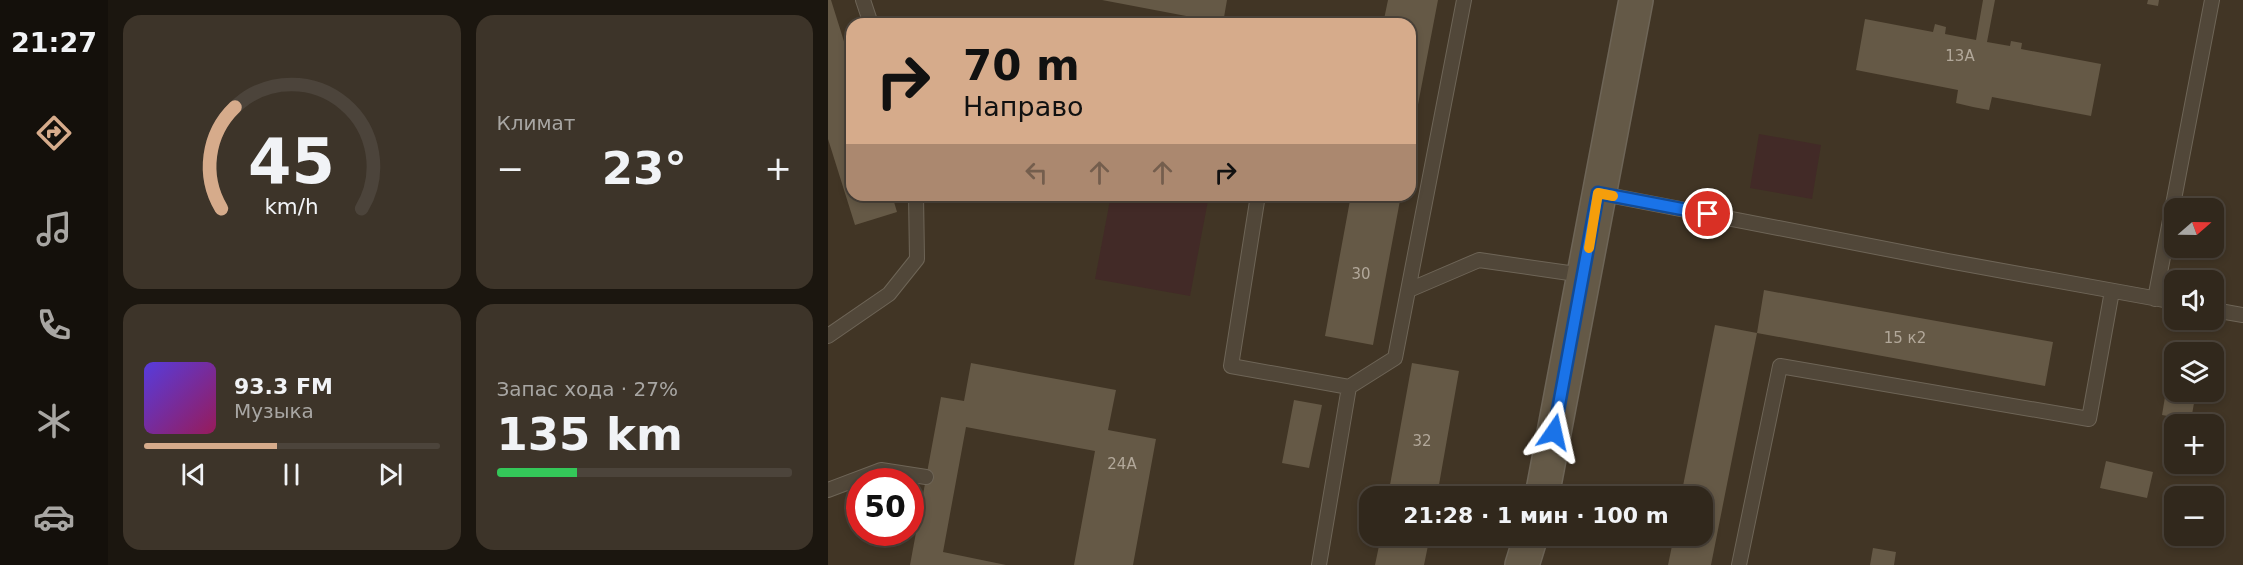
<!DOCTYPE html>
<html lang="ru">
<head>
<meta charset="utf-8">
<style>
  body { margin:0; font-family:"DejaVu Sans",sans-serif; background:#3d3429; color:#f1f3f6; height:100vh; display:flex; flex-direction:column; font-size:22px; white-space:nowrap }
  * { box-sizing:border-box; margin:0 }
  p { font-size:20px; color:#a8a6a3 }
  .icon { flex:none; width:33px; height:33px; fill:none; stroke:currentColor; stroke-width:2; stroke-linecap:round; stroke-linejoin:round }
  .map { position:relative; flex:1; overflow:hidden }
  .drawer { display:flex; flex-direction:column; gap:15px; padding:15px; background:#1b160f; width:720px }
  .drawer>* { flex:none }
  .hud { position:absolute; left:18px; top:18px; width:570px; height:183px; border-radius:18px; box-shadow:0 3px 9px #0003,0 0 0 2px #4c443b; background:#d6ab8b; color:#111; overflow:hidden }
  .needle { width:39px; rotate:70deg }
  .buttons { position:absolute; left:1336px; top:198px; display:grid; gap:12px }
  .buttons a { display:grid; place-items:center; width:60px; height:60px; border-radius:12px; background:#31281c; box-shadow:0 3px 9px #0003,0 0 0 2px #4c443b; font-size:30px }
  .speed { position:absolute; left:18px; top:468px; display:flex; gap:12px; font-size:30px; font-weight:700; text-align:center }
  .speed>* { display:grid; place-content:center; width:78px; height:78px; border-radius:50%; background:#31281c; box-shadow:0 3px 9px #0003,0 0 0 2px #4c443b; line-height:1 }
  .speed .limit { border:9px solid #d22; background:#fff; color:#111 }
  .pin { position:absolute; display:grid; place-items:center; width:51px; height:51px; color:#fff; margin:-26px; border:3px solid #fff; border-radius:50%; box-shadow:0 2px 6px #0007 }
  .me { position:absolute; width:66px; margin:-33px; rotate:11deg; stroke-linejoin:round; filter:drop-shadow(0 0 4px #0008) }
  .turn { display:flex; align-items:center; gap:21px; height:126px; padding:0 18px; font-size:27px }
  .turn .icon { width:78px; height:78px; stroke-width:2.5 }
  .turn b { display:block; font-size:42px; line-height:51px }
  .lanes { display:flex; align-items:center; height:57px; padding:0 18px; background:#0003; justify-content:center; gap:30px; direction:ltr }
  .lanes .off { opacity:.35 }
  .big { font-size:45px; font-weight:800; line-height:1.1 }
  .drawer .widget { flex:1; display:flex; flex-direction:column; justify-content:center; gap:9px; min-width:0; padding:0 21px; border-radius:18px; background:#3d3429 }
  .drawer .dial { align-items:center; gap:0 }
  .dial svg { height:156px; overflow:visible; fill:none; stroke:#4c443b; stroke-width:7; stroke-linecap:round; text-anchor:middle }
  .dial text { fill:#f1f3f6; stroke:none }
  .song { display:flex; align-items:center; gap:18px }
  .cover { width:72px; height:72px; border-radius:9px; background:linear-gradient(135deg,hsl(250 70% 55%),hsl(330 70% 35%)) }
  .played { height:6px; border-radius:3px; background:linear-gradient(90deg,#d6ab8b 45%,#4c443b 45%) }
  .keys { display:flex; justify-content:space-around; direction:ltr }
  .heat { display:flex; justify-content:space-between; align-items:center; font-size:33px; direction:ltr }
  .charge { height:9px; border-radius:4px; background:linear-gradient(90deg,#34c759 27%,#4c443b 0) }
  .drawer .tiles { flex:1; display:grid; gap:15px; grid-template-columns:repeat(2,1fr) }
  .trip { position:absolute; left:531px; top:486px; width:354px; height:60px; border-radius:18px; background:#31281c; box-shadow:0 3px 9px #0003,0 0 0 2px #4c443b; font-weight:800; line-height:60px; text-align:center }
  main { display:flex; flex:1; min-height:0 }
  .menu { display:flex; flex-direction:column; width:108px; justify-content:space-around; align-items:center; background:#14100b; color:#a8a6a3 }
  .menu .icon { width:42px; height:42px }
  .menu .active { color:#d6ab8b }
  .menu b { font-size:27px; color:#f1f3f6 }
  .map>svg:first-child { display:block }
  .green { fill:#422a27 }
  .building { fill:#655946 }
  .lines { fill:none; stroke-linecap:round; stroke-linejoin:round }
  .service-casing { stroke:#6e6557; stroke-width:16 }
  .secondary-casing { stroke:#6e6557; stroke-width:36 }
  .service { stroke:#514739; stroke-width:14 }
  .secondary { stroke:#645947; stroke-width:33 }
  .route-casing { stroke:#114b97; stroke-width:15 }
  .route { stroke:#1a73e8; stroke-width:10 }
  .slow { stroke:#f59e0b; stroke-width:10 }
  .labels { text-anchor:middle; stroke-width:6; stroke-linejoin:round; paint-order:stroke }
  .number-label { font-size:15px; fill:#b2a89a }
</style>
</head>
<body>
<main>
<nav class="menu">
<b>21:27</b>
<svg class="icon active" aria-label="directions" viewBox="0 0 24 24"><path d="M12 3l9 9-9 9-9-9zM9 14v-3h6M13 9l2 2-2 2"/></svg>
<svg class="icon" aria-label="music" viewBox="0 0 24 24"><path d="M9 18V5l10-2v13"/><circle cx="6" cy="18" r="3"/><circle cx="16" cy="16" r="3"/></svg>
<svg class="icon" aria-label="phone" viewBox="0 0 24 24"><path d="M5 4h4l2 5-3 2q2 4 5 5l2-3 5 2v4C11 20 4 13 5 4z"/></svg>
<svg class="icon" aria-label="climate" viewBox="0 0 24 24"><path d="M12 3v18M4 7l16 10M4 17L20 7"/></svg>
<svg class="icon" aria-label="car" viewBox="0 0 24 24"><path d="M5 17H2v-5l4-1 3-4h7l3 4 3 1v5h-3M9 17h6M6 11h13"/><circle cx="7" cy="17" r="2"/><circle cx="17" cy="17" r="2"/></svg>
</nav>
<section class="drawer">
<div class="tiles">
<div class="widget dial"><svg viewBox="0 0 100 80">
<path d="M14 69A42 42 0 1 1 86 69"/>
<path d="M14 69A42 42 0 0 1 21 17" stroke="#d6ab8b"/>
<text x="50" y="56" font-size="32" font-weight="700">45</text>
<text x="50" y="72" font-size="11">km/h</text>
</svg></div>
<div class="widget"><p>Климат</p>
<div class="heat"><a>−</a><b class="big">23°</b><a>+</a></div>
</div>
<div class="widget">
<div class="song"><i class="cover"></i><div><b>93.3 FM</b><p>Музыка</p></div></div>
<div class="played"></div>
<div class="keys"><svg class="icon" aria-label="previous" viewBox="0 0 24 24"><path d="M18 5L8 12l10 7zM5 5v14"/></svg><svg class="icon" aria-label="pause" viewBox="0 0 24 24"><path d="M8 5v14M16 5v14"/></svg><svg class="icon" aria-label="next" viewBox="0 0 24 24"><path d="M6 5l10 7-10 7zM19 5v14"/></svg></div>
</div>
<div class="widget"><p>Запас хода · 27%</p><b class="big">135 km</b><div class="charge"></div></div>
</div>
</section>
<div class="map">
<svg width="1415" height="565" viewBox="0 0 1415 565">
  <rect width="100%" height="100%" fill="#413525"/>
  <!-- green -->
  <path class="green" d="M931 134 993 145 984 199 922 188Z
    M283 195H381L362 296 267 279Z"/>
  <!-- building -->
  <path class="building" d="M0 0H3L24 67V195H64L69 212 27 225 0 139Z
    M274 0H399L395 23Z
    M560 0H610L583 141 582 24H555Z
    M1155 0H1167L1159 42 1182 46 1183 41 1194 43 1193 49 1273 64 1263 116 1164 97 1161 110 1145 107 1128 103 1130 90 1028 70 1037 19 1105 32 1107 24 1118 27 1117 34 1148 40Z
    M1320 0H1331L1330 6 1319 4Z
    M523 195H573L545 345 497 336Z
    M936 290 1225 342 1217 386 929 333Z
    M887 325 929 333 883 565H840L846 536H874V496H853Z
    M1345 349 1361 351 1347 352V392H1368L1363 420 1334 415Z
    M143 363 288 390 280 430 328 439 305 565H246L267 451 138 427 115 552 178 565H82L113 397 136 401Z
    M584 363 631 371 609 496H560Z
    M466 400 494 405 481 468 454 463Z
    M1278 461 1325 472 1319 498 1272 488Z
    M553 536H602L596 565H547Z
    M1045 548 1068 552 1066 565H1042Z"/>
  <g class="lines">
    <!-- service casing -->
    <g class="service-casing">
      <path id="service" d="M35 0 43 24
        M770 193 1120 261 1347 302
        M430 195 403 366 521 387 567 358 636 0
        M581 290 651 260 755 275
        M1327 299 1384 0
        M1386 310 1415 315
        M0 336 61 294 89 259 88 195
        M0 490 53 470 98 477
        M491 565 521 387
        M911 565 952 366 1261 419 1284 291"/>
    </g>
    <!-- secondary casing -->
    <g class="secondary-casing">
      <path id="secondary" d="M714 496 808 0
        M694 565 703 536"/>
    </g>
    <!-- service -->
    <use href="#service" class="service"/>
    <!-- secondary -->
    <use href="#secondary" class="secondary"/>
  </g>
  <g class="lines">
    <!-- route casing -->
    <g class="route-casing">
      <path id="route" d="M726 432 770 193 880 214"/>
    </g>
    <!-- route -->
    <use href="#route" class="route"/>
    <!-- slow -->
    <path class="slow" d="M761 248 770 193 785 196"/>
  </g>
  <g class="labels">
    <!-- number labels -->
    <g class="number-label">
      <text x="1132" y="61">13А</text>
      <text x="533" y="279">30</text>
      <text x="1077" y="343">15 к2</text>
      <text x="594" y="446">32</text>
      <text x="294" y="469">24А</text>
    </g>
  </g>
</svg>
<div class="buttons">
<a><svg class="needle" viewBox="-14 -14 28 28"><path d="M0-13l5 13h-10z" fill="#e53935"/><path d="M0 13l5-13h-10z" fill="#a8a6a3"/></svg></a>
<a><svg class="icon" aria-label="sound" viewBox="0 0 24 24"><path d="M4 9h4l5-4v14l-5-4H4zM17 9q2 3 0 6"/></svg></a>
<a><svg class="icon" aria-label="layers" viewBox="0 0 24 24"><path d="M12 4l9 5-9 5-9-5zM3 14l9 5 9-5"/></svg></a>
<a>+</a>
<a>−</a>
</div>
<div class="speed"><div class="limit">50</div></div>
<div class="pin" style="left:880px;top:214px;background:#d93025"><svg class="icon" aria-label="arrive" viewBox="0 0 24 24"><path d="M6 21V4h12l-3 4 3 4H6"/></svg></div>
<svg class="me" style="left:726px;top:432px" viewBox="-20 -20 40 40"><path d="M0-17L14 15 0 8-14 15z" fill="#1a73e8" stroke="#fff" stroke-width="4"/></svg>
<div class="trip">21:28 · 1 мин · 100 m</div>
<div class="hud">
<div class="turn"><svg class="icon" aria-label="right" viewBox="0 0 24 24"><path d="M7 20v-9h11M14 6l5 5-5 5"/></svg><div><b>70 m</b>Направо</div></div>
<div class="lanes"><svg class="icon off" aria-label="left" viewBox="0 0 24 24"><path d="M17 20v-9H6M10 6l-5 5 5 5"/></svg><svg class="icon off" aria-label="ahead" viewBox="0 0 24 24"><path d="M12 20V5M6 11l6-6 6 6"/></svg><svg class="icon off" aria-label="ahead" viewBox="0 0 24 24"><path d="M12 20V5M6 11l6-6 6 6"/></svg><svg class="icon" aria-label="right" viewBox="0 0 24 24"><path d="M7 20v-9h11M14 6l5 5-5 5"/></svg></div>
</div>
</div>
</main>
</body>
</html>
